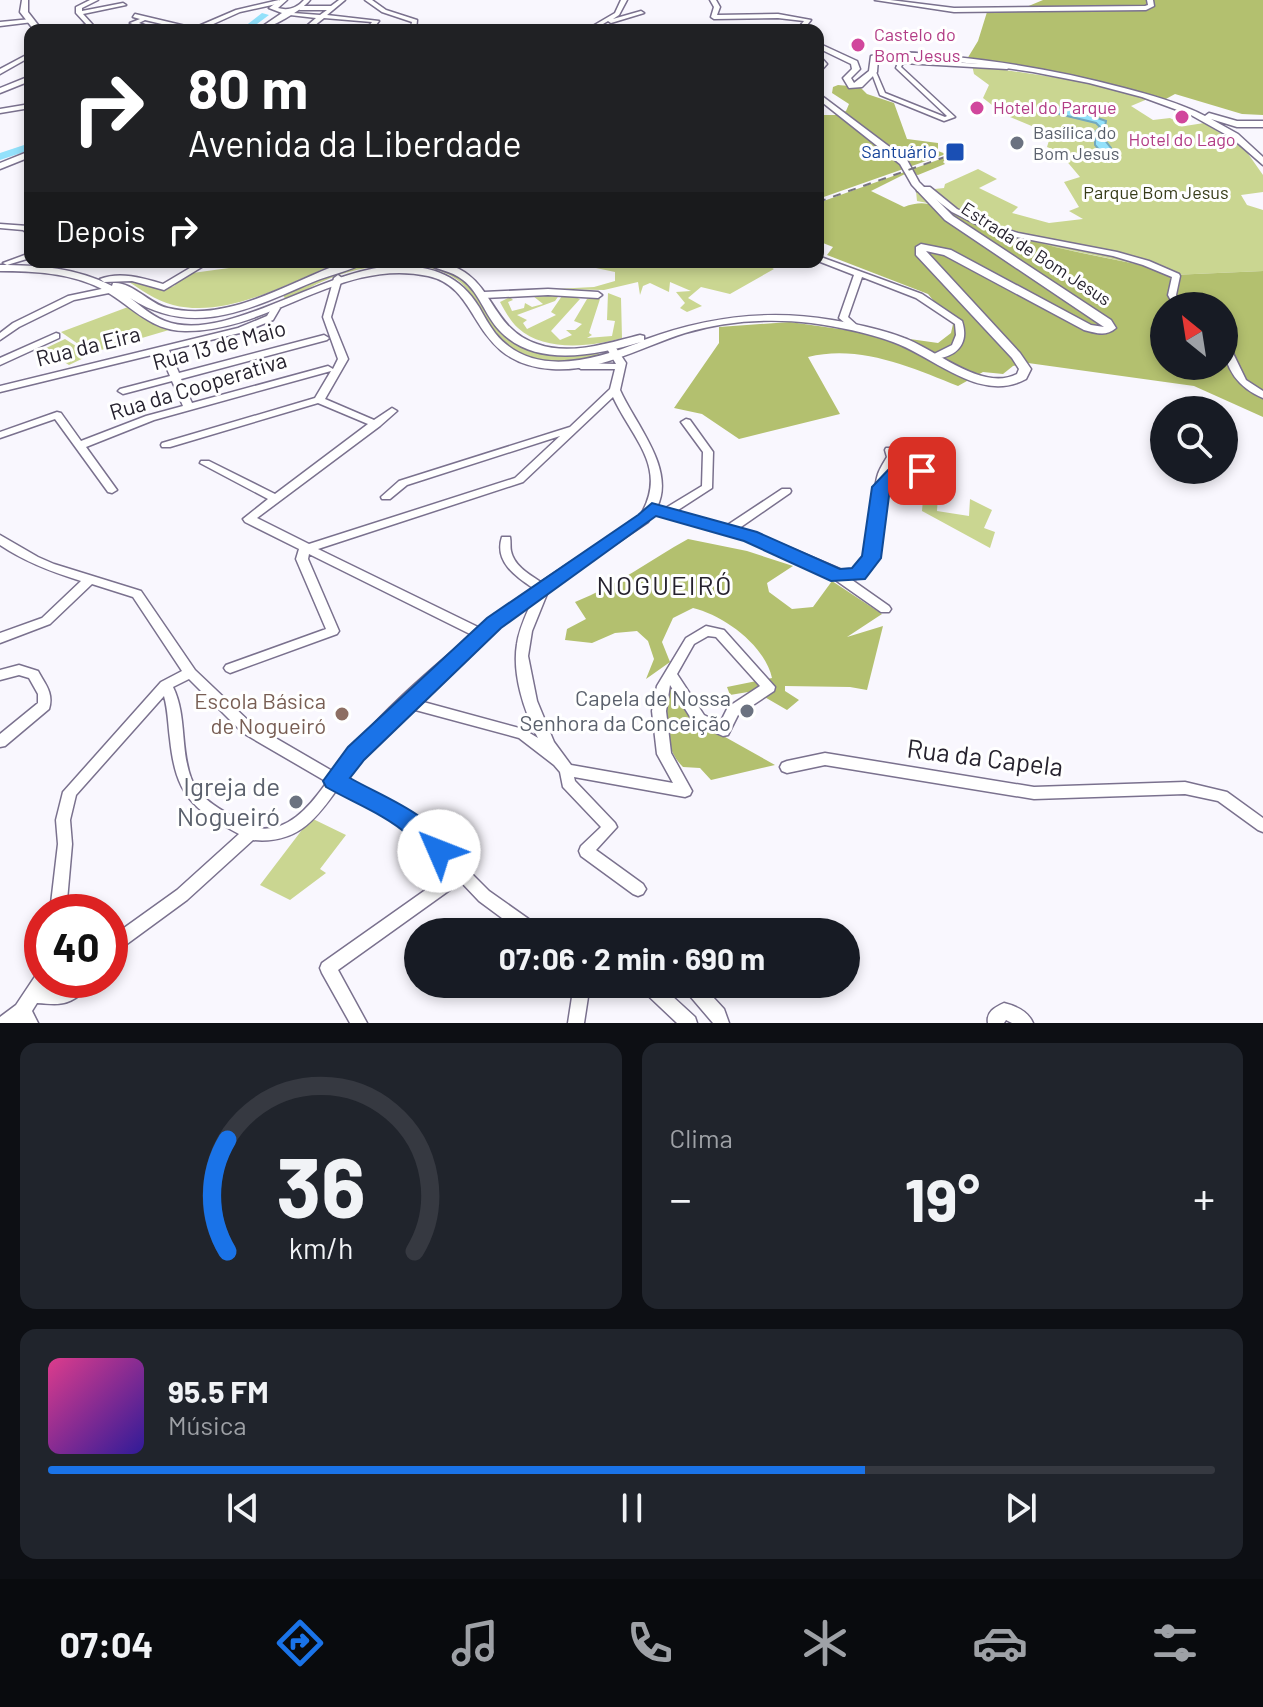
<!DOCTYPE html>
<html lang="pt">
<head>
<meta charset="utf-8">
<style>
  body { margin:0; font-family:Barlow,sans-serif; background:#20242c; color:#f1f3f6; height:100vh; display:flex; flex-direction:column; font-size:30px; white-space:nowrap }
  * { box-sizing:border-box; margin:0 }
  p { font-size:26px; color:#9ea1a6 }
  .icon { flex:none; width:44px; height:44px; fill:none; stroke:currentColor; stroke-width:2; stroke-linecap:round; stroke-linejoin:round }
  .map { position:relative; height:1023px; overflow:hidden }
  .drawer { display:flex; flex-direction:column; gap:20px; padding:20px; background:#0d0f14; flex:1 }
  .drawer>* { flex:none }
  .hud { position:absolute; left:24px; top:24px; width:800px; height:244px; border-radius:16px; box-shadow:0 4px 12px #0003; background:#202124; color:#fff; overflow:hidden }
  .needle { width:52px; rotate:330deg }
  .fabs { position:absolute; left:1150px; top:292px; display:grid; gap:16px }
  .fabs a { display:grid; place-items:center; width:88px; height:88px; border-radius:50%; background:#171b24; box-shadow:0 4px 12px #0003; font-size:40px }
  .speed { position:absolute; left:24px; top:894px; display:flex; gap:16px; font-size:40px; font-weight:700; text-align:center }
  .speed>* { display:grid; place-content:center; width:104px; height:104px; border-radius:50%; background:#171b24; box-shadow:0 4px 12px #0003; line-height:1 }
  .speed .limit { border:12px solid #d22; background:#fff; color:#111 }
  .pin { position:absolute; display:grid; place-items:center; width:68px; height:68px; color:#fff; margin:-34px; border-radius:16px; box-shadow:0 4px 12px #0006 }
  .me { position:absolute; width:88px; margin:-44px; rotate:314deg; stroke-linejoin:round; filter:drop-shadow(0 0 6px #0008) }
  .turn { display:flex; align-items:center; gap:28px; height:168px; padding:0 32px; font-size:36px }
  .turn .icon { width:104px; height:104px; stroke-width:2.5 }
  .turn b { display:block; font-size:56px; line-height:68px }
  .then { display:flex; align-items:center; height:76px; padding:0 32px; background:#0003; gap:16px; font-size:30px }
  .big { font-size:60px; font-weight:700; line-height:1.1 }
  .drawer .widget { flex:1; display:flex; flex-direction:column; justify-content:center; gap:12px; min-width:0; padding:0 28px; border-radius:16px; background:#20242c }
  .drawer .dial { align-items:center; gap:0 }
  .dial svg { height:208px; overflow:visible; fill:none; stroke:#363941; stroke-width:7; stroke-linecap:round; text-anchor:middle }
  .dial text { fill:#f1f3f6; stroke:none }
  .song { display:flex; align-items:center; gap:24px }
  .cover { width:96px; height:96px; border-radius:12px; background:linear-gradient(135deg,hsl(330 70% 55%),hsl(250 70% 35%)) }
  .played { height:8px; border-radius:4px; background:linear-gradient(90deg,#1a73e8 70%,#363941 70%) }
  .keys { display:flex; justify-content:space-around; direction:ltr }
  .heat { display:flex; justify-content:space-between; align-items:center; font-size:44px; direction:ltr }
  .drawer .tiles { flex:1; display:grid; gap:20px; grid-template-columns:1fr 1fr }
  .widget:last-child { grid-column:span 2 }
  .trip { position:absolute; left:404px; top:918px; width:456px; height:80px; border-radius:40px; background:#171b24; box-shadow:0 4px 12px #0003; font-weight:700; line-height:80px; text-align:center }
  .tabs { display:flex; height:128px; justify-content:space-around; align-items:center; background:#090b0e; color:#9ea1a6 }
  .tabs .icon { width:56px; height:56px }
  .tabs .current { color:#1a73e8 }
  .tabs b { font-size:36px; color:#f1f3f6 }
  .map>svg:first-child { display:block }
  .green { fill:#cad691 }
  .forest { fill:#b3c06f; fill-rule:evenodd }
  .water { fill:#93e1fb; stroke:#72a8be; stroke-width:2 }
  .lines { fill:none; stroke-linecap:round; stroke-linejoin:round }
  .river { fill:#93e1fb; fill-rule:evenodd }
  .minor-casing { stroke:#7a718e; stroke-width:3 }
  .major-casing { stroke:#7a718e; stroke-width:3 }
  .minor { fill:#fff; fill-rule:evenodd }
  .major { fill:#fff; fill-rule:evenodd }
  .rail { stroke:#77747e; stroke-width:2; stroke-dasharray:8 8; stroke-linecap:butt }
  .route { fill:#1a73e8; stroke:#114b97; stroke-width:2 }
  .hotel-dot { fill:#d1479c; stroke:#fff; stroke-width:3 }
  .worship-dot { fill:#6b7280; stroke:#fff; stroke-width:3 }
  .transit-dot { fill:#1a4fb4; stroke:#fff; stroke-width:3 }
  .education-dot { fill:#8d6e63; stroke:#fff; stroke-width:3 }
  .labels { text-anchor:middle; stroke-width:6; stroke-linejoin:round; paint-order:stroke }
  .far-hotel-label { font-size:18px; fill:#b23c85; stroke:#fff; text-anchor:start }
  .far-worship-label { font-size:18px; fill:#5b616d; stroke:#fff; text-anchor:start }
  .far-transit-label { font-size:18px; fill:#164399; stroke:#fff; text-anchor:end }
  .far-park-label { font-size:18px; fill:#373c19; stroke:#fff }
  .far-street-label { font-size:18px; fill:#26222e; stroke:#fff }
  .street-label { font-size:22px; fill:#26222e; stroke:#fff }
  .worship-label { font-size:22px; fill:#5b616d; stroke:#fff; text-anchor:end }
  .education-label { font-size:22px; fill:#785e54; stroke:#fff; text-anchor:end }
  .quarter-label { font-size:26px; letter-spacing:2px; fill:#26222e; stroke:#fff }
  .near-street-label { font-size:26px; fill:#26222e; stroke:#fff }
  .near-worship-label { font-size:26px; fill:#5b616d; stroke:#fff; text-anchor:end }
</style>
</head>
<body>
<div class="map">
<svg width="1263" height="1023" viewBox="0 0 1263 1023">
  <rect width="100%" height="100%" fill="#f9f7fe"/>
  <!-- green -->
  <path class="green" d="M972 65 1079 81 1150 98 1131 106 1153 120 1170 118 1185 126 1204 123 1244 148 1263 175V192L1241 195 1247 205 1263 210V271L1172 275 1151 267 1016 239 938 205 917 201 916 191 944 188 945 184 978 169 997 179 979 188 1018 207 1012 213 1049 223 1083 219 1069 211 1079 207 1064 182 1080 177 1059 152 1047 147 1051 134 1005 115 983 98 989 85 974 74Z
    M232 262H340C290 282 228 319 173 305 156 301 139 288 124 279L164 289 174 286 185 274 229 268Z
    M416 262 459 274 520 343 580 354 598 353 604 358C570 361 538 367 508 349 489 337 480 305 466 288 439 256 371 263 336 276 319 282 302 292 286 300L282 294C332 271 361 262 416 262Z
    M595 262H762L774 269 730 294 701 287 688 298 702 306 687 312 680 308 685 303 676 292 691 291 670 282 669 292 650 283 643 286 640 295 638 282 604 290 555 289 594 287 615 281V272L596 268Z
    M564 293 580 299 551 331 560 340 572 335 566 330H575L582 324 574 321 587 299H600L589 333 592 335 587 338 612 336 615 321 607 320 608 293 621 298 622 338C591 347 544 352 518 328 511 322 505 311 500 302L510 297 513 300 508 302 512 311 524 308 525 303 532 307 543 304 533 296 560 294 555 301 517 315 527 320 523 323 527 329 556 315 551 312Z
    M128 307 169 330 91 353 61 332Z
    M65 339 90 355 69 365 44 349Z
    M933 475 939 481 937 511 969 516 970 499 992 510 984 528 995 532 990 548 922 511 925 476Z
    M311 818 346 835 320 869 326 873 290 900 260 885Z"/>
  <!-- forest -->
  <path class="forest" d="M1043 0H1263V115L1242 114 1175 94 1164 100 1083 78 967 59 978 41 987 12H1014Z
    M838 85 860 87 867 94 894 103 907 139 938 143V151L946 154 818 199V115H837L846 111 849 104 832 93 833 87Z
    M949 156 943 162 945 164 918 175 907 173 871 191 904 207C928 197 944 209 967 219 1026 244 1088 254 1151 267L1172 275 1263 271V417L1194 386 1028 363 1013 366 1003 374 983 372 958 386C911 367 859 344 808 357L840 414 739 439 702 414 674 408 719 343V327L790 322 938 343 951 333 953 324 928 294 827 255 833 247 818 241V203ZM1164 306H1224V366H1164Z
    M688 539 747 551 793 566 767 583 769 592 792 609 813 607 832 581 882 614 847 637 883 626 867 690 850 687 785 686V691L799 700 787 710 754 691 730 695 727 687 772 678C765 645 723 615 693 608L673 618 662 642 670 662 646 679 654 659 648 641 637 631 615 633 592 643 565 640 567 629 586 619 575 602C616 586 650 560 688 539Z
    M668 687 718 733 775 765 711 780 700 768 683 767C663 748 663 713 668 687Z"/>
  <!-- water -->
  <path class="water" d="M1069 108 1106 121 1104 132 1109 137 1104 139 1111 148 1110 153 1101 152 1095 145V132L1100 127 1096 123 1038 109Z"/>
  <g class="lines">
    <!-- river -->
    <path class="river" d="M262 13 269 15 249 30H240Z
      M30 143V150L0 160V153Z"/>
    <!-- minor casing -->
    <g class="minor-casing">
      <path id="minor" d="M90 0H98L82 8V11L123 3 126 5 83 14 93 25V27L42 30 45 28 87 25 76 13V7Z
        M279 0 281 3 240 12 200 30H187L145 20 139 23 156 30H147L130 23 140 19 133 17 135 14 194 28 236 10Z
        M339 0H345L327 15 379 21 372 30H366L372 22 324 18 309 30H302L316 18 290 15 293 13 320 15 327 10H300L297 8 300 6H331Z
        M365 0H372L386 10 417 20 416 30H410L412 22 382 12Z
        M621 0H627L619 15 613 19 641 11 644 13 611 23 608 21 593 30H586L615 13Z
        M710 0H716L720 7 717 15 778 14 811 20 803 30H797L804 21 778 18 714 19 711 17 714 7Z
        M875 0H890L954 8 1145 6 1148 5 1147 0H1153L1154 6 1146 10 954 12Z
        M31 19 33 22 0 26V22Z
        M30 53V57L0 74V69Z
        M899 60 1007 65 1010 67 1007 69 903 63 901 67 955 117 944 121 880 95 871 71 876 72 885 93 945 117 947 116 896 68Z
        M30 104V108L0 113V109Z
        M917 187H930L957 209 987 223 1018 233 1117 252 1149 261 1179 274 1180 276 1176 295 1182 306H1174L1168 295 1172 277 1143 265 1113 256 1016 237 982 227 952 212 925 191H917Z
        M0 224 28 226 30 229V235L23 230 0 228Z
        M30 253V258L7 265 3 263Z
        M818 256 922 294 962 321C970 345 955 358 932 359V355L952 345 956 335 955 324 916 298 862 277 848 317 859 327 858 329H852L839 318 854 275 818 261Z
        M200 262H210L164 290 132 281 104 282 100 279C120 271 143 278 163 284Z
        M338 275 342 278 331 317 348 359 325 399 374 420 392 408 397 411 380 426 257 518 309 544 515 478 560 436 407 485 390 499H382L381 497 399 481 570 427 610 389 615 369H581L576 366 581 363 616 364 606 347 611 344 614 345 626 363 620 390C635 424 676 469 657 507L664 509 702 486 703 452 681 422 686 419 690 420 713 452 712 488 675 512 726 526 782 489H790L791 491 790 493 738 529 755 533 849 573C878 558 869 501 878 474 880 468 884 462 887 457L885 450 886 448H894L897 457 888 475 902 467 931 470 936 473 931 476 904 474 887 486 877 558 862 577 852 580 889 606 891 609 889 612H881L834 579 833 575 747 539 653 513 648 522 549 589 532 631 528 656 537 701 554 742 571 765 673 783 657 754 652 711 657 686 686 638 706 626 724 630 775 687 774 691 738 715 728 735 723 736 694 723 670 685 666 711 671 753 692 791 690 795 685 797 574 777 575 781 615 823 617 827 596 850 643 884 646 889 643 894 638 896 633 894 581 856 579 851 581 846 601 827 563 787 560 772 554 765 519 738 408 708 362 756 345 778 420 822 489 891 540 927 542 932H521L479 901 461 882 338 970 367 1023H350L322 973 320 968 322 963 451 872 410 830 338 788C315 821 296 844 253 840L187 900 116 952 110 954V938L177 890 239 834C191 808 176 795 170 739 168 724 168 710 164 696L76 795 70 820 72 844 66 912H50L58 844 56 820 63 792 161 682 182 671 133 597 92 584 50 624 0 643V633L42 618 81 581C52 572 25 562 0 545V535L38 557 54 564 141 591 195 670 253 725 334 772C369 722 425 674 472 635L309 554 308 559 339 631 337 634 230 673 226 671 224 668 226 665 326 629 296 559 299 549 245 522 243 519 268 499 200 463 201 461H209L275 494 368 424 318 403 170 447H162L161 445 162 443 315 398 331 371 154 420 86 447 117 490 112 493 108 492 55 419 0 438V432L57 412 61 413 81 441 146 416 183 406 172 381 123 394 118 391 120 389 170 376 160 353 0 392V386L238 328 267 316 273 306 276 305 280 308 273 320 244 332 169 350 179 373 324 335 329 338 327 340 181 379 192 403 328 366 333 369 338 359 323 317 334 278ZM613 397C633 440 669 468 640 516L541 582C530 575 514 566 511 551 510 547 511 542 510 537H502C494 561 515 576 533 588L480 628 318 549 523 482ZM532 601C526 615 519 629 517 644 512 674 524 711 538 738L523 729 416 700 471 649ZM708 636 716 637 760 686 728 707 720 723 704 715 677 674 694 644ZM189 679 243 733 327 782C310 806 286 836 253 827 244 824 234 817 225 812 211 804 197 794 191 778 180 749 187 716 173 687Z
        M111 287 115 290 114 292 74 300 19 327 0 340V333L13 323 68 296Z
        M548 289 598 292 602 295 598 298 548 295 484 298 480 295 484 292Z
        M56 333 59 334V338L0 365V358Z
        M1224 342 1229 345 1246 380 1263 391V398C1239 388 1224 369 1224 342Z
        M19 665 38 671C45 684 54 693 49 709L5 746 0 747V734L38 703V694L29 678 19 675 0 680V670Z
        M825 753 1034 787 1185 782 1227 792 1263 818V832L1258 830 1218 801 1185 794 1034 799 825 765 787 773 782 771 780 767 782 763 787 761Z
        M42 972V980H50L46 987 63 988 73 980H94C91 987 87 990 81 994 65 1007 55 1004 37 1003L32 1011 38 1023H0V1017L16 1005 36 975Z
        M574 984H590L584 1023H568Z
        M639 984H659L695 1017 697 1023H677L641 989Z
        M682 984H701L724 1009 729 1023H713L684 989Z
        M1004 1003C1016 1006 1028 1011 1033 1023H1012L1006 1020 1004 1023H988C986 1012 995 1007 1004 1003Z"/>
    </g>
    <!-- major casing -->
    <g class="major-casing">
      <path id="major" d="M22 0H28V12L42 30H34L20 12Z
        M280 0H287L278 8C288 11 297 8 304 0H310C304 9 268 30 257 30L282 13 269 8Z
        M818 43 857 61 860 69 851 78 854 83 869 71 871 56C899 49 928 54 956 57 1013 63 1069 73 1124 88 1151 95 1180 103 1205 116L1209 113 1237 121H1263V127H1237L1211 119 1238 134 1263 157V165L1232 138 1191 115 1142 97 1089 83 1033 72 978 64 889 56 878 59 877 72 862 87 849 88 843 78 852 69 851 64 818 48Z
        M818 54 827 64 818 74Z
        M30 76V81L0 93V88Z
        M818 93 907 160 919 182 953 216 1111 320 1116 328C1106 337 1096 333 1084 330L944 255 926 251 1020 353 1031 369 1026 379C980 404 935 357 893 342 866 332 839 327 811 323 769 318 725 321 685 333 641 347 600 372 552 369 468 363 484 288 428 276 341 257 270 332 185 331 149 331 129 303 100 288 69 273 34 271 0 271V265C39 265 77 268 112 286L113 283C132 281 149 304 168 308 225 322 281 287 332 267L348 262H365C351 271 329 275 313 282 251 308 194 339 130 298 141 306 152 316 165 321 226 345 327 266 397 266 434 266 460 276 479 307 484 316 489 325 495 333 532 379 594 360 641 342 596 355 535 369 499 330 485 315 479 292 463 280 451 270 435 270 424 262 497 262 482 326 537 344 570 356 608 343 640 335L644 336V340C706 317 767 309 832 320 856 324 881 329 904 338 937 350 982 392 1017 374L1019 369 1012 358 916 255V247L921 244 951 250 1091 325 1104 327 945 220 912 185 900 164 818 99Z
        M30 151V157L0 169V163Z"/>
    </g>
    <!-- minor -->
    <use href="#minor" class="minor"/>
    <!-- major -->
    <use href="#major" class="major"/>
    <!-- rail -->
    <path class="rail" d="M818 202 959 152"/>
  </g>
  <!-- route -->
  <path class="route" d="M922 465 929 467V475L901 477 890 488 881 558 865 579 831 581 744 541 656 516 501 628 364 760 350 778C383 797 433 814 451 851L447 859C428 865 421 846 408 835 386 815 352 802 326 787L323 781 348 747 487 618 638 515 652 503 757 532 840 569 852 568 862 556 872 487 890 468Z"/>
  <!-- markers -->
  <g class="hotel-dot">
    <circle cx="858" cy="45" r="8"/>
    <circle cx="977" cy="108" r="8"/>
    <circle cx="1182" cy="117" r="8"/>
  </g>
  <g class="worship-dot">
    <circle cx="1017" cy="143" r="8"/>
    <circle cx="747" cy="711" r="8"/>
    <circle cx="296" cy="802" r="8"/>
  </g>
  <rect class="transit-dot" x="945" y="142" width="20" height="20" rx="4"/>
  <circle class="education-dot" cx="342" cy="714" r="8"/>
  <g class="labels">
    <!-- far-hotel labels -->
    <g class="far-hotel-label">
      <text x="874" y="41">Castelo do<tspan x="874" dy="21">Bom Jesus</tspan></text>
      <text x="993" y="114">Hotel do Parque</text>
      <text x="1182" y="146" text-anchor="middle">Hotel do Lago</text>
    </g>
    <!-- far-worship labels -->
    <g class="far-worship-label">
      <text x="1033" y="139">Basílica do<tspan x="1033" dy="21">Bom Jesus</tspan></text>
    </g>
    <!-- far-transit labels -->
    <g class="far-transit-label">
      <text x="937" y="158">Santuário</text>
    </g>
    <!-- far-park labels -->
    <g class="far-park-label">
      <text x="1156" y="199">Parque Bom Jesus</text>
    </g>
    <!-- far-street labels -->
    <g class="far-street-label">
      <text transform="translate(1036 254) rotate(33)" y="6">Estrada de Bom Jesus</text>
    </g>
    <!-- street labels -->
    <g class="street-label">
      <text transform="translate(219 345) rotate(-15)" y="8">Rua 13 de Maio</text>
      <text transform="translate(88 346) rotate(-14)" y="8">Rua da Eira</text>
      <text transform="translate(198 386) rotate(-17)" y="8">Rua da Cooperativa</text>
    </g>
    <!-- worship labels -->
    <g class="worship-label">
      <text x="731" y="706">Capela de Nossa<tspan x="731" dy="25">Senhora da Conceição</tspan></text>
    </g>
    <!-- education labels -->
    <g class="education-label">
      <text x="326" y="709">Escola Básica<tspan x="326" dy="25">de Nogueiró</tspan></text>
    </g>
    <!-- quarter labels -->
    <g class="quarter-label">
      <text x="665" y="595">NOGUEIRÓ</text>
    </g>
    <!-- near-street labels -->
    <g class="near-street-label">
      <text transform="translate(985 758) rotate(7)" y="9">Rua da Capela</text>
    </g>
    <!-- near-worship labels -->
    <g class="near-worship-label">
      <text x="280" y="796">Igreja de<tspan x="280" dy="30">Nogueiró</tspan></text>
    </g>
  </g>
</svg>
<div class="fabs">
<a><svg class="needle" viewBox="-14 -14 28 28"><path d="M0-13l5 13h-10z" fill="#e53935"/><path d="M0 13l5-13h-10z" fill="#9ea1a6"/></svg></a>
<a><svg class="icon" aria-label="search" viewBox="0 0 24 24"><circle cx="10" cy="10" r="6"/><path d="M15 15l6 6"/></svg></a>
</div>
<div class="speed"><div class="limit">40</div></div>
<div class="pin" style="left:922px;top:471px;background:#d93025"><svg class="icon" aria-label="arrive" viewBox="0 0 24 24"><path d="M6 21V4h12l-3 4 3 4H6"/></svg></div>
<svg class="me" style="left:439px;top:851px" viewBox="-20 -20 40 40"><circle r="19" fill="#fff"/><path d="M0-13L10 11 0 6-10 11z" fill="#1a73e8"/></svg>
<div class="trip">07:06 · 2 min · 690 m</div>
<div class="hud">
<div class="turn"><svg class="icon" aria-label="right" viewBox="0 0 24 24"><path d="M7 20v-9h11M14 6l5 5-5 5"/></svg><div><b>80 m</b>Avenida da Liberdade</div></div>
<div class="then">Depois<svg class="icon" aria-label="right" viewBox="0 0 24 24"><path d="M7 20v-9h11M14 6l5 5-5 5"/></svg></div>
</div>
</div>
<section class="drawer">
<div class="tiles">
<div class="widget dial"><svg viewBox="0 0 100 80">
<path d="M14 69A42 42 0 1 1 86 69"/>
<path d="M14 69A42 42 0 0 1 14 26" stroke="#1a73e8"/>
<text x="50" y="56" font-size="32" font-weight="700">36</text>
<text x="50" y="72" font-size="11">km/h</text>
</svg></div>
<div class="widget"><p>Clima</p>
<div class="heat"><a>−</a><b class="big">19°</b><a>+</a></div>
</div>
<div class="widget">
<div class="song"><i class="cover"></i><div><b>95.5 FM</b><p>Música</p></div></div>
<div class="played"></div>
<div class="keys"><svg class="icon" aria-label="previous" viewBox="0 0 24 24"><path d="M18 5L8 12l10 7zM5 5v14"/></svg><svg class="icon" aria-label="pause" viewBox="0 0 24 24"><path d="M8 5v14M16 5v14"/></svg><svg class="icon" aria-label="next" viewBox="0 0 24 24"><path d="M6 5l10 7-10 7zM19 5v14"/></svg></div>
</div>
</div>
</section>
<nav class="tabs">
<b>07:04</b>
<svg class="icon current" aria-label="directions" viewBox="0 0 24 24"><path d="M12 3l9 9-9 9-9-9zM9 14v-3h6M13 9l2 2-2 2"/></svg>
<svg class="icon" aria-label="music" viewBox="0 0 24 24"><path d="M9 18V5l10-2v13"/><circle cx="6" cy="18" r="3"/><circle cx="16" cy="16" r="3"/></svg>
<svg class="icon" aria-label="phone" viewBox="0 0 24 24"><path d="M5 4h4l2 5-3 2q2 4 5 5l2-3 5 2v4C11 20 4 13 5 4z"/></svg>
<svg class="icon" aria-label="climate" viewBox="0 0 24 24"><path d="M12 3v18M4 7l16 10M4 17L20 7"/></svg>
<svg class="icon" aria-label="car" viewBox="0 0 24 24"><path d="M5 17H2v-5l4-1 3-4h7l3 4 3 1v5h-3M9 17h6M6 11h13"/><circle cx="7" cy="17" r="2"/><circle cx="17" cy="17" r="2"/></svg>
<svg class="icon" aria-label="filters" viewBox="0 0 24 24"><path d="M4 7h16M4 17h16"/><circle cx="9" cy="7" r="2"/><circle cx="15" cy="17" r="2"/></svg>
</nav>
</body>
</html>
